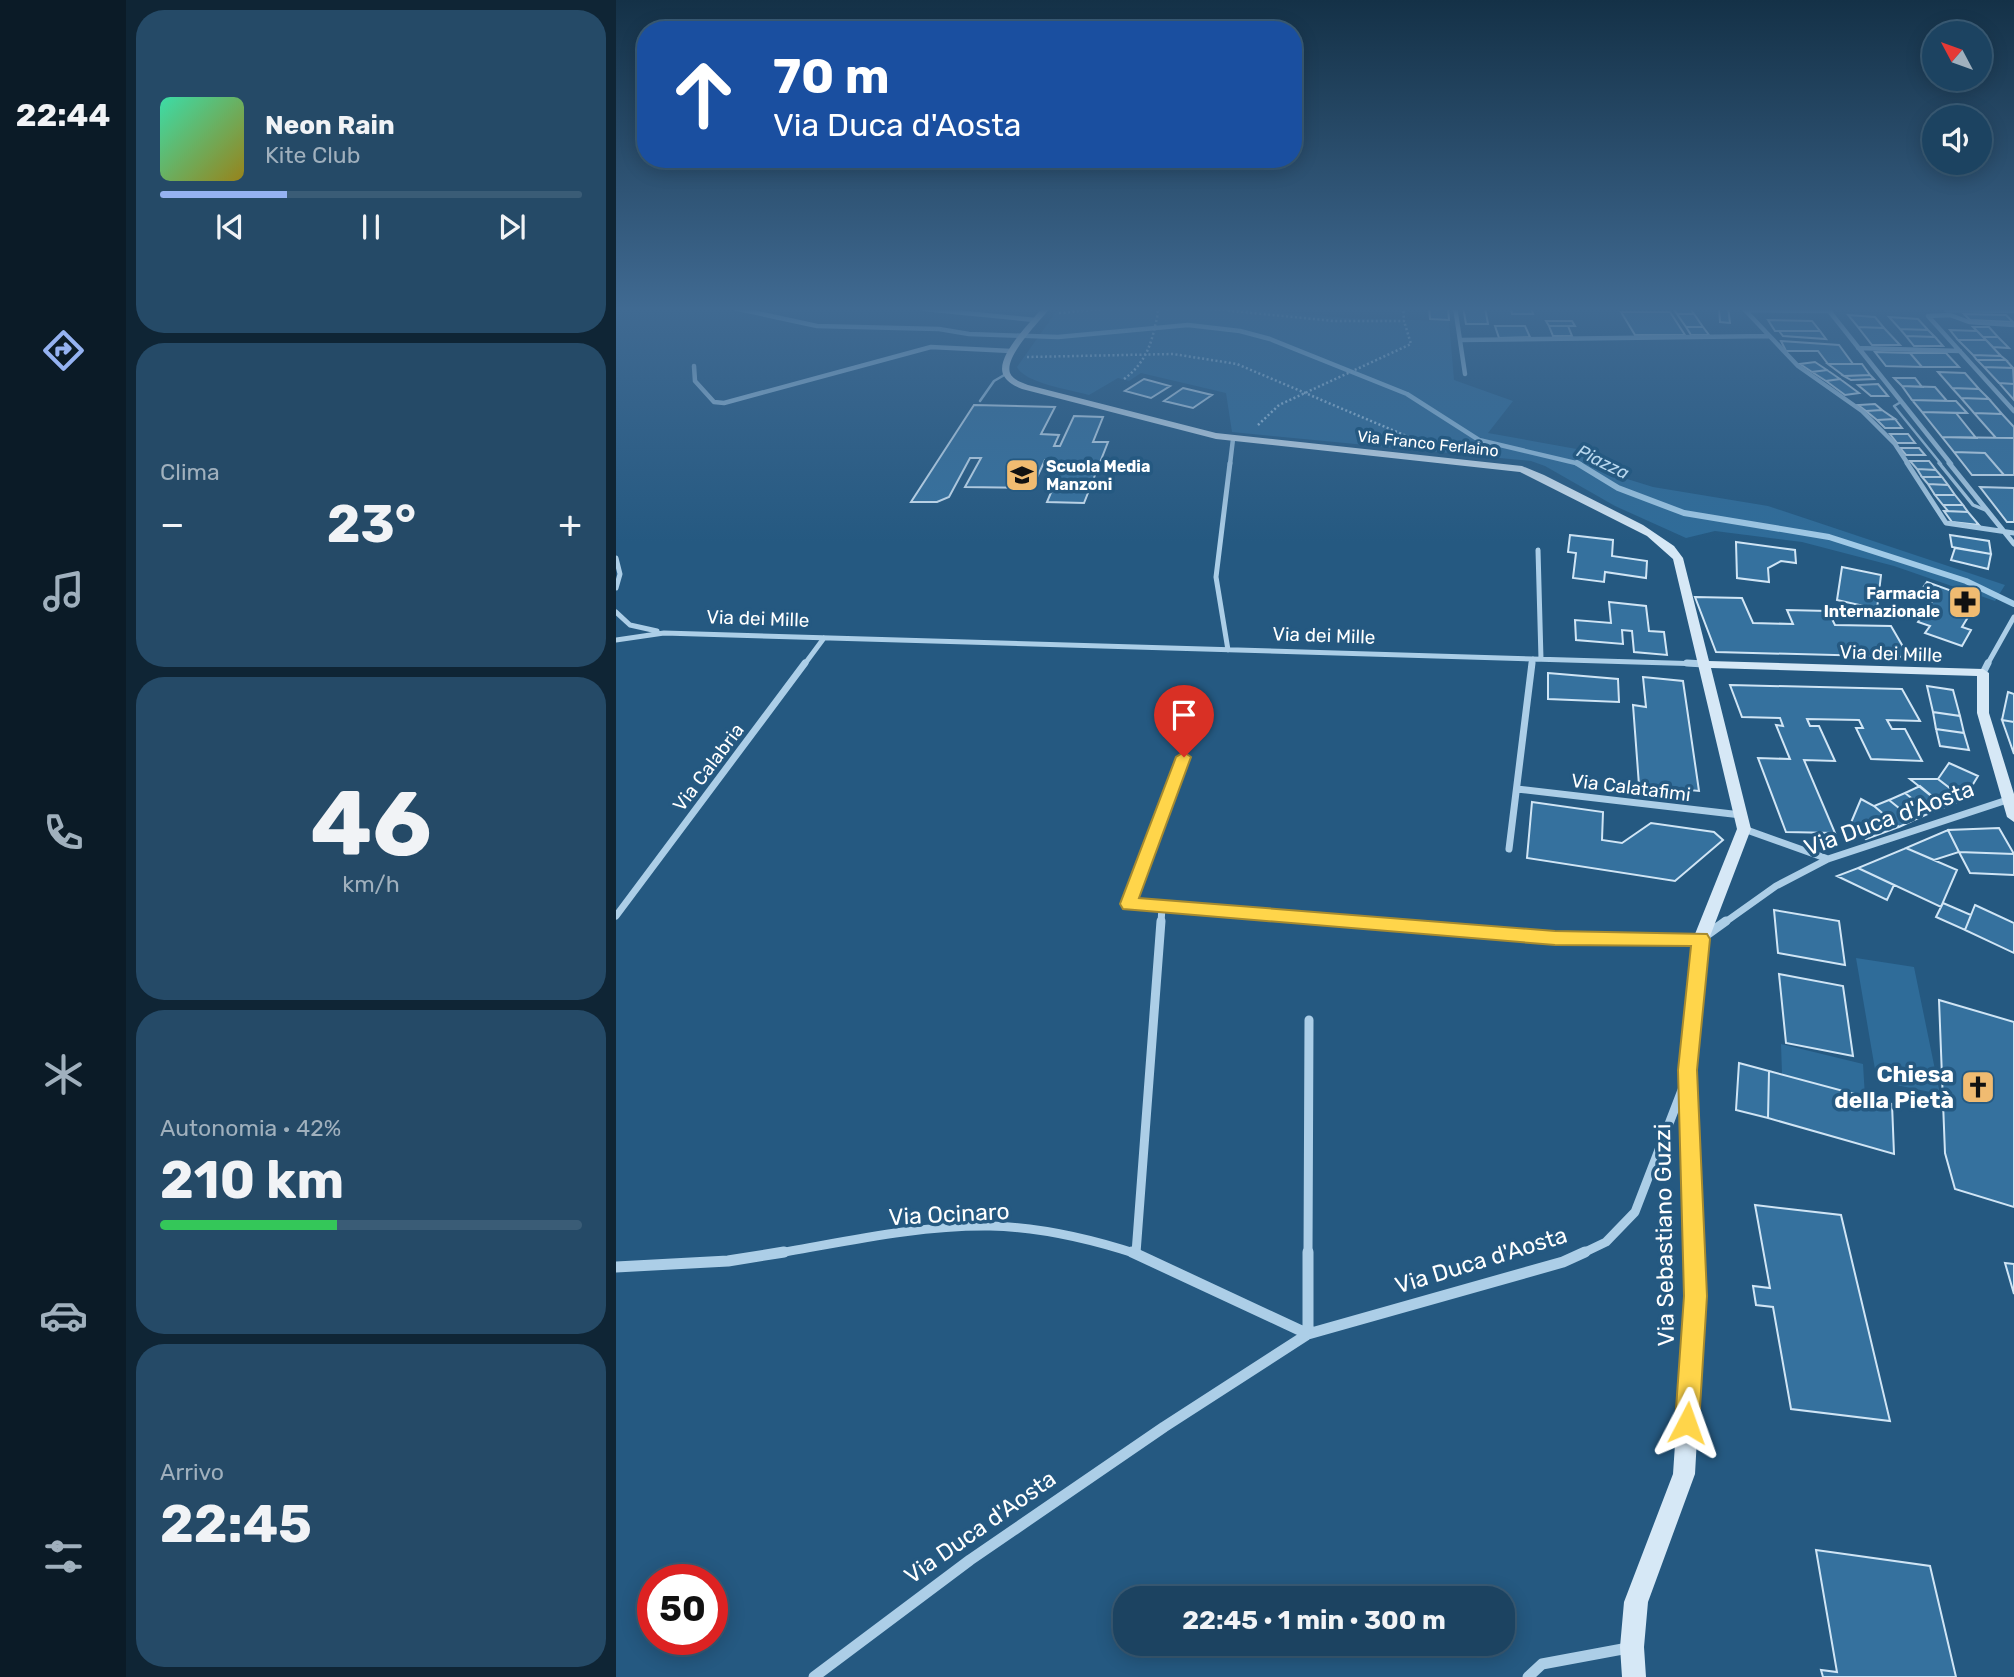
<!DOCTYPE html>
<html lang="it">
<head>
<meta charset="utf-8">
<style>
  body { margin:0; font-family:Rubik,sans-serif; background:#254a67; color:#f1f3f6; height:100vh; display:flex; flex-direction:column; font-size:26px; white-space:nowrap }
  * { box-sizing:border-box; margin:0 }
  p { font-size:23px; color:#a0b0bd }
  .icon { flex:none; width:38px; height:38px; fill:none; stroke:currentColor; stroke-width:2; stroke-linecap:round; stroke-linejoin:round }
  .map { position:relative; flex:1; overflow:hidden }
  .panel { display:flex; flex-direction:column; gap:10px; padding:10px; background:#0f2535; width:490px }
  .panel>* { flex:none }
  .top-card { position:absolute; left:21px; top:21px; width:665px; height:147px; border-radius:28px; box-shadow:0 4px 18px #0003,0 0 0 2px #3a5c76; background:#1a4fa0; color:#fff; overflow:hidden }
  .needle { width:46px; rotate:311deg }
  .tools { position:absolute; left:1306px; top:21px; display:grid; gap:14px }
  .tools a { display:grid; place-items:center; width:70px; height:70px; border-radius:50%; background:#1c4361; box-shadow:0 4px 18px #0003,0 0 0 2px #3a5c76; font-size:35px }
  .speed { position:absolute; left:21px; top:1564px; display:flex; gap:14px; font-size:35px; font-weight:700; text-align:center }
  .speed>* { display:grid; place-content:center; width:91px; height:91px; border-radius:50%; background:#1c4361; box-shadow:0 4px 18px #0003,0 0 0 2px #3a5c76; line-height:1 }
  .speed .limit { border:10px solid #d22; background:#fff; color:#111 }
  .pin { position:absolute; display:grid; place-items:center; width:60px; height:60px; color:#fff; margin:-72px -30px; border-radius:50% 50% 50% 0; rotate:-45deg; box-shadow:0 0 7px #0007 }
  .pin .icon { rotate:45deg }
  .me { position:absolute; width:77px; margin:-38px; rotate:4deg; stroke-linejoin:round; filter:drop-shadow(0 0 5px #0008) }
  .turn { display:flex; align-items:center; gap:24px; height:147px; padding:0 21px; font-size:32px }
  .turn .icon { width:91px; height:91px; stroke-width:2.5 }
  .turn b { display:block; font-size:49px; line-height:60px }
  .big { font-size:52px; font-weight:700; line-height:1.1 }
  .panel .card { flex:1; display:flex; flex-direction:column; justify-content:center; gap:10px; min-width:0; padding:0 24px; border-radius:28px; background:#254a67 }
  .panel .dial { align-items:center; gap:0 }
  .dial b { font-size:91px; line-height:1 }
  .song { display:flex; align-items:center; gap:21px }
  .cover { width:84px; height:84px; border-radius:10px; background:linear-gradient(135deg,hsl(160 70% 55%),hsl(50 70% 35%)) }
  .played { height:7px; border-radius:4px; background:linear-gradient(90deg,#95b2f1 30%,#3a5c76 30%) }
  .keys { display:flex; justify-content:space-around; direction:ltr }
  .heat { display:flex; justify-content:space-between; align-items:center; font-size:38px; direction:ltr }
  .charge { height:10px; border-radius:5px; background:linear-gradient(90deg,#34c759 42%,#3a5c76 0) }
  .trip { position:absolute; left:497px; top:1586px; width:402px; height:70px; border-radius:28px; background:#1c4361; box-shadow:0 4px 18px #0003,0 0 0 2px #3a5c76; font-weight:700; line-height:70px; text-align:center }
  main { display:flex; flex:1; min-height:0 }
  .dock { display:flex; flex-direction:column; width:126px; justify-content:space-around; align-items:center; background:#0b1b27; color:#a0b0bd }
  .dock .icon { width:49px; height:49px }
  .dock .on { color:#95b2f1 }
  .dock b { font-size:32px; color:#f1f3f6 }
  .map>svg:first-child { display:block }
  .green { fill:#2f6c99 }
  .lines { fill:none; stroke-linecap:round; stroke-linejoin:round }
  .stream-far1 { stroke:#a1cae7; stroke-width:4.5 }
  .stream { stroke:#a1cae7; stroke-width:6 }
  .building { fill:#35719e; stroke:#d0e5f5; stroke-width:2 }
  .path { stroke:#accee7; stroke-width:2.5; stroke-dasharray:2 2.5; stroke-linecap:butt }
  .service-far1 { stroke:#accee7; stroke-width:2.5 }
  .service { stroke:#accee7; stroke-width:3.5 }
  .minor-far4 { stroke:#accee7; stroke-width:4.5 }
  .minor-far3 { stroke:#accee7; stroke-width:5 }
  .minor-far2 { stroke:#accee7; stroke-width:7 }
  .minor-far1 { stroke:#accee7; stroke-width:9 }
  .minor { stroke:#accee7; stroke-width:11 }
  .secondary { fill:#d6e8f6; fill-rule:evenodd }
  .route { fill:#ffd54a; stroke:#a68a30; stroke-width:2 }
  .labels { text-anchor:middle; stroke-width:7; stroke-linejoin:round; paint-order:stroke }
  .far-street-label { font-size:16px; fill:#fff; stroke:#255981 }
  .far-poi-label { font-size:16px; font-weight:bold; fill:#fff; stroke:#255981; text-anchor:start }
  .far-water-label { font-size:18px; font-style:italic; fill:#b8d7ee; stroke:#255981 }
  .street-label { font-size:19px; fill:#fff; stroke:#255981 }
  .near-street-label { font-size:23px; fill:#fff; stroke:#255981 }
  .near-poi-label { font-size:23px; font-weight:bold; fill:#fff; stroke:#255981; text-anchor:end }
</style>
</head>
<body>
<main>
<nav class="dock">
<b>22:44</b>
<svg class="icon on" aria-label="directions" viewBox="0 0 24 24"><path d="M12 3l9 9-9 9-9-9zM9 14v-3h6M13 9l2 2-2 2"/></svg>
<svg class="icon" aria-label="music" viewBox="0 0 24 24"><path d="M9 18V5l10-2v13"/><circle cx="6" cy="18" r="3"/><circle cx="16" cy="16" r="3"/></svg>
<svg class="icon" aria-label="phone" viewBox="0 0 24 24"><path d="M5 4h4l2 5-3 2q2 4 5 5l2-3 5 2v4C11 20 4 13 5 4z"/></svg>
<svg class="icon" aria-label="climate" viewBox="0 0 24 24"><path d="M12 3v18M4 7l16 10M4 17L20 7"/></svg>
<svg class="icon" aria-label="car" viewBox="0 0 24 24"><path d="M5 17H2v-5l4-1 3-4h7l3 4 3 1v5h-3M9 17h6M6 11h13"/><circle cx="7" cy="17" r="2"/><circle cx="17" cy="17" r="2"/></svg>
<svg class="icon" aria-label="filters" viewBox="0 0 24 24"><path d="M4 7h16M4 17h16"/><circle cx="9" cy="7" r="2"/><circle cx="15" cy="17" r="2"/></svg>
</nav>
<section class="panel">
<div class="card">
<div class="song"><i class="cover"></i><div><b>Neon Rain</b><p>Kite Club</p></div></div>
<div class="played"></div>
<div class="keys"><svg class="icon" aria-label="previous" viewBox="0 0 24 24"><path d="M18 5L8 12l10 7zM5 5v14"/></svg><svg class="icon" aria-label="pause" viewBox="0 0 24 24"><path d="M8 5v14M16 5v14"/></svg><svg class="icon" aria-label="next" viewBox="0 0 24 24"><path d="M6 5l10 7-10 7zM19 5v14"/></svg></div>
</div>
<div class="card"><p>Clima</p>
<div class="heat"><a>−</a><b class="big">23°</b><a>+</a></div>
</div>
<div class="card dial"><b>46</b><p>km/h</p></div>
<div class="card"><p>Autonomia · 42%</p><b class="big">210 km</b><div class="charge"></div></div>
<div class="card"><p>Arrivo</p><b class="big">22:45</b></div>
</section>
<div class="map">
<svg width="1398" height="1677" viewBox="0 0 1398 1677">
  <rect width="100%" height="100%" fill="#255981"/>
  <!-- green -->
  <path class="green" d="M477 307H608L729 318 833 321 838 380 897 401 872 433 966 450 1008 478 1037 487 1152 506 1389 585 1379 601 1278 566 1186 542 1099 531 1070 538 999 506 929 466 915 461 616 432 610 393 525 373 513 381 502 378 473 395C456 390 408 383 401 367L442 309 473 310Z
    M1240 958 1298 967 1324 1094 1261 1081Z
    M1165 1044 1247 1064 1249 1097 1166 1074Z"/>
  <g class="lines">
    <!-- stream-far1 -->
    <path class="stream-far1" d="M113 307 201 326 323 329 353 334 442 337 572 325 624 331 654 339 791 394 863 440 964 464"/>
    <!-- stream -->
    <path class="stream" d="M961 463 1002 488 1068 513 1213 537 1350 581 1398 604"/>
  </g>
  <!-- building -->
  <path class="building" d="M813 307H832L833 320 814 319Z
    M847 307H869L872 324H850Z
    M894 307H915L917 314H896Z
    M1056 307H1073L1078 314H1061Z
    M1103 307H1112L1114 323 1104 322Z
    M1005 312H1054L1069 335H1019Z
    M1061 314H1078L1087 327H1070Z
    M1348 314 1390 315 1397 322 1354 320Z
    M1232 315 1259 317 1268 328 1242 327Z
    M1273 317 1302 319 1312 330 1284 329Z
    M1152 320 1196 321 1204 331H1159Z
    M930 321H956L959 326H933Z
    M879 326H909L914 337 883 338Z
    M933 326H952L956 336H937Z
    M1070 327H1087L1093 335H1075Z
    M1242 327 1268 328 1284 345H1256Z
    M1357 327H1373L1382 337H1367Z
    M1284 329 1312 330 1319 337 1290 336Z
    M1334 330 1361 331 1370 340H1342Z
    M1163 331H1204L1210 339 1167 336Z
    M1290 336 1319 337 1327 346H1298Z
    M1367 337H1382L1393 348 1377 347Z
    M1342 340H1370L1385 356 1357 355Z
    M1165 341 1223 345 1237 364H1212L1202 351H1170Z
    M1259 352 1294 353 1306 367 1270 366Z
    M1294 353H1330L1343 367H1306Z
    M1357 355 1385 356 1390 360H1361Z
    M1361 360H1390L1397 368 1368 367Z
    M1199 362 1211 370 1196 372 1184 364Z
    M1212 364H1246L1254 375 1228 376Z
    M1368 367 1397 368 1398 384 1383 383Z
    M1211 370 1224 379 1210 381 1196 372Z
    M1322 372 1349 373 1363 389 1336 388Z
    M1254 375 1258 379 1235 380 1228 376Z
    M1278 378H1299L1306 387 1286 386Z
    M528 379 554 386 535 398 509 391Z
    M1224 379 1243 393 1229 395 1210 381Z
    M1383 383 1398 384V400Z
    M1262 384 1272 396H1255L1242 385Z
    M1286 386 1319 387 1331 401 1296 400Z
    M567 388 596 395 577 408 548 401Z
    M1336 388 1363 389 1373 399 1345 398Z
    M1345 398 1373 399 1386 414 1358 413Z
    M1296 400 1340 401 1351 413 1306 412Z
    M1259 404 1266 410 1250 411 1242 405Z
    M358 405 439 407 425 434 443 435 438 446H444L458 416 487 417 477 442H492L468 503 431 502 447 464H432L433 460H429L416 488 349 487 365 458H354L333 497 321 502H295Z
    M1266 410 1279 419 1261 420 1250 411Z
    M1306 412 1340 413 1360 438 1326 437Z
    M1358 413 1386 414 1398 427V438H1380Z
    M1279 419 1286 428H1269L1261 420Z
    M1274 434H1292L1299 443H1281Z
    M1326 437 1398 438V475H1388L1369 453 1338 452Z
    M1284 448H1303L1309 455H1290Z
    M1338 452 1369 453 1388 475H1356Z
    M1294 461H1313L1320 470 1301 469Z
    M1301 469 1320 470 1326 477H1306Z
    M1306 477H1326L1332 485 1312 484Z
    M1312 484 1332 485 1339 495H1319Z
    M1364 487 1398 488V522H1391Z
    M1319 495H1339L1347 505H1327Z
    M1327 505H1347L1352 512 1332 511Z
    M1328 511 1352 512 1363 525 1336 522Z
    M954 535 997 540 996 556 1031 561 1030 578 989 572 988 582 957 578 960 553 952 552Z
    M1334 535 1373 541 1375 554 1336 547Z
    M1120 542 1179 550 1180 563 1165 561 1152 568 1153 582 1121 578Z
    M1339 548 1375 554 1372 569 1335 560Z
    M1226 567 1265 575 1261 609 1221 600Z
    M1311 582 1336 591 1340 597 1360 604 1346 627 1355 630 1346 646 1309 633 1314 626 1302 622 1317 600 1302 595Z
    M1079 597 1126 598 1137 623 1177 624 1171 610 1212 611 1219 625 1275 626 1293 657 1100 652Z
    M993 602 1030 606 1033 631 1048 632 1051 655 1018 652 1016 631 1006 630 1007 644 960 640 959 620 995 623Z
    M932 673 1002 679 1003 702 932 699Z
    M1027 677 1067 681 1083 791 1023 785 1017 705 1030 707Z
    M1114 685 1286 689 1304 721 1271 720 1276 729H1289L1306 761 1255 759 1240 728H1247L1243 720 1191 719 1194 726H1203L1219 761 1188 760 1219 833 1170 832 1142 758 1174 759 1160 725 1167 726 1164 718 1126 717Z
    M1311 686 1337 690 1344 716 1317 712Z
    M1392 692 1398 694V722L1386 720Z
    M1317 712 1344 716 1348 733 1320 729Z
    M1386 720 1398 722V754Z
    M1320 729 1348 733 1353 750 1324 746Z
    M1333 763 1362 776 1348 799 1322 779Z
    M1294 779H1322L1348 799 1329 807Z
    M1304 786 1329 807 1314 813 1289 793Z
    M1289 793 1314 813 1298 820 1273 800Z
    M1245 799 1258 806 1283 827 1250 839 1234 825Z
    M1273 800 1298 820 1283 827 1258 806Z
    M916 802 987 812 986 840 1006 843 1035 823 1098 832 1107 840 1059 881 911 858Z
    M1383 828 1398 854 1343 852 1332 830Z
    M1332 830 1343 852 1318 860 1290 848Z
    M1290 848 1341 870 1325 907 1242 868Z
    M1343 852 1398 854V875L1354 873Z
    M1242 868 1278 885 1271 900 1221 876Z
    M1327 903 1355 915 1349 930 1320 917Z
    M1359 905 1398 923V953L1349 930Z
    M1158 910 1223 921 1229 965 1162 953Z
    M1163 974 1227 986 1237 1056 1170 1043Z
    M1323 1000 1398 1022V1207L1339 1189 1329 1153Z
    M1123 1063 1153 1071 1152 1118 1120 1110Z
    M1153 1071 1276 1104 1278 1154 1152 1118Z
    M1139 1205 1225 1215 1274 1421 1175 1409 1157 1307 1140 1305 1137 1286 1154 1288Z
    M1389 1263 1398 1264V1294Z
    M1200 1550 1314 1566 1340 1677H1207L1205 1670 1221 1672Z"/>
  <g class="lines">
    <!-- path -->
    <path class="path" d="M576 307 718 321H788L787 307
      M443 313 508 307
      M411 357 557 354 621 364 802 441
      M508 379C532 361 536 341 542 313L540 307
      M642 425 663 405 795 344 788 321"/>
    <!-- service-far1 -->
    <path class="service-far1" d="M364 401 378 381 390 374
      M1285 402 1278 406 1325 464"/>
    <!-- service -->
    <path class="service" d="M1323 463 1357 505 1372 511"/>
    <!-- minor-far4 -->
    <path class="minor-far4" d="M839 307 849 374
      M1210 307 1335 464
      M308 309 419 320
      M1129 310 1182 366 1246 411 1279 444 1292 464
      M1129 310 1213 311
      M1330 310 1398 311
      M1398 325 1353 322 1334 315 1312 316 1398 411
      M844 340 1153 336
      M1242 348 1344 351
      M78 366 79 381 98 402 108 403 315 347 395 351
      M614 464 617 439"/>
    <!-- minor-far3 -->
    <path class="minor-far3" d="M1291 463 1330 523 1398 533
      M1333 463 1398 544
      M922 550 925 659
      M0 558 4 574 0 588
      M0 612 14 625 41 631
      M0 640 48 633 1088 664
      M612 650 600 577 614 463
      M188 665 208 638
      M916 665 917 659
      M1371 665 1398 617"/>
    <!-- minor-far2 -->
    <path class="minor-far2" d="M1071 663 1088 664
      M1367 673 1372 663
      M568 757 513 904 750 923
      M901 789 1125 815
      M1128 829 1212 859
      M893 849 916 663
      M0 916 189 663
      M545 923 546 907
      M1108 923 1160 886 1212 859 1391 800"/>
    <!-- minor-far1 -->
    <path class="minor-far1" d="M728 921 938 938 1085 939 1110 921
      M520 1253 545 921
      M157 1254C228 1242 302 1225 374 1226 423 1227 475 1239 521 1254
      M692 1254 693 1020
      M965 1254 990 1242 1019 1212 1066 1090"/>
    <!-- minor -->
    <path class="minor" d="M516 1252 692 1334V1252
      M0 1267 112 1261 168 1252
      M198 1677 354 1560 548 1427 692 1334 947 1262 969 1252
      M912 1677 926 1664 1012 1648"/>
    <!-- secondary -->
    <path class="secondary" d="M427 307H435C425 320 388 356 394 373 397 380 405 382 412 385L600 433 906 466 928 475 1027 525 1058 546 1067 558 1093 661 1367 669 1373 673V713L1398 794V822L1391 817 1361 713V676L1095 668 1135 829 1093 939 1079 1070 1089 1296 1079 1474 1032 1602 1028 1647 1030 1677H1006L1004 1647 1008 1602 1057 1474 1069 1296 1063 1070 1077 939 1121 829 1057 559 1031 536 904 472 600 439 406 389C399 386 392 383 388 376 377 358 416 321 427 307Z"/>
  </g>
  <!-- sky -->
  <linearGradient id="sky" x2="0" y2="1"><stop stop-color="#143147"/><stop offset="0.57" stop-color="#406a92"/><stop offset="1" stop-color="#406a92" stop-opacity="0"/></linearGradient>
  <rect width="1398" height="542" fill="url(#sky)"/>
  <!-- route -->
  <path class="route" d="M568 752 575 757 523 898 939 931 1091 934 1094 939 1081 1070 1091 1296 1083 1423 1080 1432 1071 1435 1062 1432 1059 1423 1068 1296 1062 1070 1075 946 939 945 507 909 504 904 560 757Z"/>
  <!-- icons -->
  <defs>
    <g id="school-square" transform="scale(1.75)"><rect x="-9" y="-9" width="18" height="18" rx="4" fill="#f0bb71" stroke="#255981"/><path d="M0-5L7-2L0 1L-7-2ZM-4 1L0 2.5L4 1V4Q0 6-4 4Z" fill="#111"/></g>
    <g id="pharmacy-square" transform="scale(1.75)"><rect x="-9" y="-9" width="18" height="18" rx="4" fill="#f0bb71" stroke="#255981"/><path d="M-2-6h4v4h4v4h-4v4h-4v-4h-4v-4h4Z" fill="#111"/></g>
    <g id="church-square" transform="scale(1.75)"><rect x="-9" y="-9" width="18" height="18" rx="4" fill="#f0bb71" stroke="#255981"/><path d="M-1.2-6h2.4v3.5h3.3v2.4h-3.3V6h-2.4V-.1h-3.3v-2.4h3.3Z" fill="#111"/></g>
  </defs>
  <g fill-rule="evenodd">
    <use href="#school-square" x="406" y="475"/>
    <use href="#pharmacy-square" x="1349" y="602"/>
    <use href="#church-square" x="1362" y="1087"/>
  </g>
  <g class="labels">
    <!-- far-street labels -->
    <g class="far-street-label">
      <text transform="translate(812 443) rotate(6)" y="6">Via Franco Ferlaino</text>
    </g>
    <!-- far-poi labels -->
    <g class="far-poi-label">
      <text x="430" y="472">Scuola Media<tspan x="430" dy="18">Manzoni</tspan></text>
      <text x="1324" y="599" text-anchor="end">Farmacia<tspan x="1324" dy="18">Internazionale</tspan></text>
    </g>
    <!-- far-water labels -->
    <g class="far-water-label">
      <text transform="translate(987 462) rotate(26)" y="6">Piazza</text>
    </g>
    <!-- street labels -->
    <g class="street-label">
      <text transform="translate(142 618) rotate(2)" y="7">Via dei Mille</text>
      <text transform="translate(708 635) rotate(2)" y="7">Via dei Mille</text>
      <text transform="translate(1275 653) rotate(2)" y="7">Via dei Mille</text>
      <text transform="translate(92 767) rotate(-53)" y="7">Via Calabria</text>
      <text transform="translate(1015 787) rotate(7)" y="7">Via Calatafimi</text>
    </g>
    <!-- near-street labels -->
    <g class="near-street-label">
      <text transform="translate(1273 818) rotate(-20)" y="8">Via Duca d'Aosta</text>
      <text transform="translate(333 1214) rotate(-3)" y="8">Via Ocinaro</text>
      <text transform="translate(1048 1235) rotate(-91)" y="8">Via Sebastiano Guzzi</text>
      <text transform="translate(865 1260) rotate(-17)" y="8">Via Duca d'Aosta</text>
      <text transform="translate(364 1527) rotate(-35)" y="8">Via Duca d'Aosta</text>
    </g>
    <!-- near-poi labels -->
    <g class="near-poi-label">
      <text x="1338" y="1082">Chiesa<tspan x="1338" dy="26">della Pietà</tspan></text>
    </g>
  </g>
</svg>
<div class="tools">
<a><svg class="needle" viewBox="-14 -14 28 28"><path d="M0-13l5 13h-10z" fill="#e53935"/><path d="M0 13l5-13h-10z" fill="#a0b0bd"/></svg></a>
<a><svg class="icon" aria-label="sound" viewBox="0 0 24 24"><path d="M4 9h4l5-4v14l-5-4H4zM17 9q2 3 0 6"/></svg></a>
</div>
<div class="speed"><div class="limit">50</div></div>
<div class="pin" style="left:568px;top:757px;background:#d93025"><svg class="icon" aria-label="arrive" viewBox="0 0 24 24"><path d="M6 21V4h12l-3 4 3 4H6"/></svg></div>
<svg class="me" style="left:1071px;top:1423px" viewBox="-20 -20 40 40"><path d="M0-17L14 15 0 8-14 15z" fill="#ffd54a" stroke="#fff" stroke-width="4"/></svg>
<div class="trip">22:45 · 1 min · 300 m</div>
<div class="top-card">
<div class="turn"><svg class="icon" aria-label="ahead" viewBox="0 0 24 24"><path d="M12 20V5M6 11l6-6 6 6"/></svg><div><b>70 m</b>Via Duca d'Aosta</div></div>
</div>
</div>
</main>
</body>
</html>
